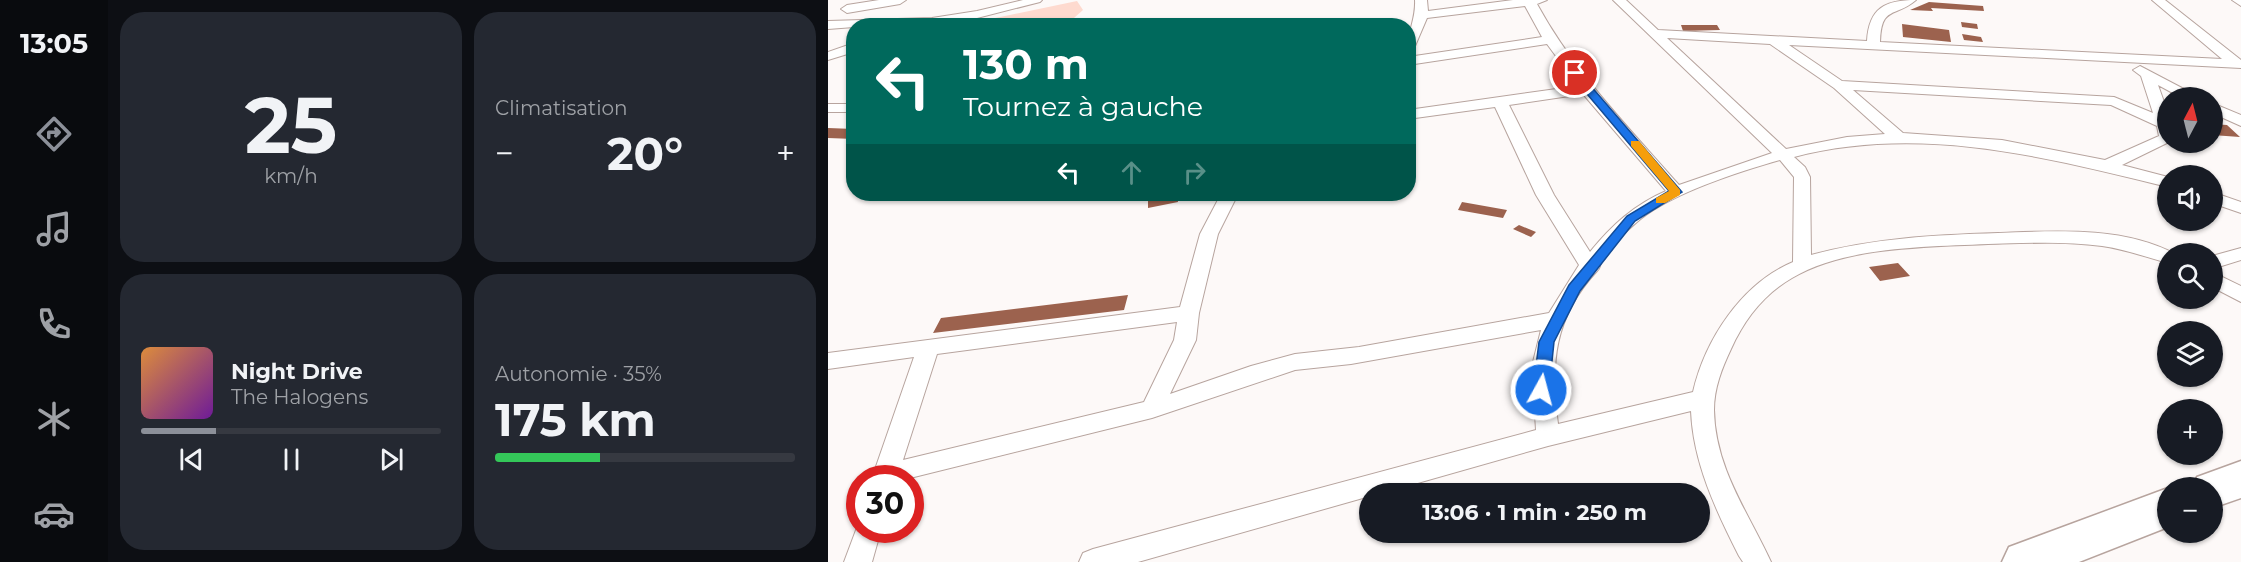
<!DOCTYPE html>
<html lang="fr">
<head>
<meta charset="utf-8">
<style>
  body { margin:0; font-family:Montserrat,sans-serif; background:#242831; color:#f1f3f6; height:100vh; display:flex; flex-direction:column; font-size:22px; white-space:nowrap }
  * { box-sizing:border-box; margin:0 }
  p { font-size:20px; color:#9ea1a6 }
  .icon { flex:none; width:33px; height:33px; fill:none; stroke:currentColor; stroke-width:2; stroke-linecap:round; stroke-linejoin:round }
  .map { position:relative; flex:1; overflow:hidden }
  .drawer { display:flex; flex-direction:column; gap:12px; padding:12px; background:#0d0f14; width:720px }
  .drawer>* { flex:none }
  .guide { position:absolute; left:18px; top:18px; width:570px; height:183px; border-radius:24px; box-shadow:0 2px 4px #0004; background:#00695c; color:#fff; overflow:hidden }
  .needle { width:39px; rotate:7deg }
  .buttons { position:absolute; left:1329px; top:87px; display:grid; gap:12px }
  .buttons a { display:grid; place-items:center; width:66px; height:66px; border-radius:50%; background:#171b24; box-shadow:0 2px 4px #0004; font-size:30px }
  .speed { position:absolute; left:18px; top:465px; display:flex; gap:12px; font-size:30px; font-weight:700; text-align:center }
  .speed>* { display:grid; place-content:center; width:78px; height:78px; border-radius:50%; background:#171b24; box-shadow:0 2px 4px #0004; line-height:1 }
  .speed .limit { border:9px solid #d22; background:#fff; color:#111 }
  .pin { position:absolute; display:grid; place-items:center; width:51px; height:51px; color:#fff; margin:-26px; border:3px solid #fff; border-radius:50%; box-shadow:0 2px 6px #0007 }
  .me { position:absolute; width:66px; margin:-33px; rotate:7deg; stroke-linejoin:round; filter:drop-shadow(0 0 4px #0008) }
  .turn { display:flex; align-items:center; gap:21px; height:126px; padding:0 18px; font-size:27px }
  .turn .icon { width:78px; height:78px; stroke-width:2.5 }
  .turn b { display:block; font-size:42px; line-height:51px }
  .lanes { display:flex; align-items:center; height:57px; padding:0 18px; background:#0003; justify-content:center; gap:30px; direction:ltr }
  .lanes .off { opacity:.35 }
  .big { font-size:45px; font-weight:700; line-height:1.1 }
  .drawer .widget { flex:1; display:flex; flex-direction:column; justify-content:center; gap:9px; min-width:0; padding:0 21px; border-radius:24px; background:#242831 }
  .drawer .dial { align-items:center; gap:0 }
  .dial b { font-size:78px; line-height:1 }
  .song { display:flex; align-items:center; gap:18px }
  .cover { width:72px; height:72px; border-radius:9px; background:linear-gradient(135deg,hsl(30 70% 55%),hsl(280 70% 35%)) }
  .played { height:6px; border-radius:3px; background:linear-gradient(90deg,#8c9099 25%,#363941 25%) }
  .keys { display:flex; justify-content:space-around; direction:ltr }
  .heat { display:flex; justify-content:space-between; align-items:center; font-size:33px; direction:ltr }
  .charge { height:9px; border-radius:4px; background:linear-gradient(90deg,#34c759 35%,#363941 0) }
  .drawer .tiles { flex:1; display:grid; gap:12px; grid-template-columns:repeat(2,1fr) }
  .trip { position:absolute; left:531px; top:483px; width:351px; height:60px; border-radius:30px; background:#171b24; box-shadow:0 2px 4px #0004; font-weight:700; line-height:60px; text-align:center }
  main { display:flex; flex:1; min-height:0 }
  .tab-bar { display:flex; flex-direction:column; width:108px; justify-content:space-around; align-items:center; background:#090b0e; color:#9ea1a6 }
  .tab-bar .icon { width:42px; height:42px }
  .tab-bar .on { color:#8c9099 }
  .tab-bar b { font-size:27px; color:#f1f3f6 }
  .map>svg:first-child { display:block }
  .green { fill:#fedacf }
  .building { fill:#9c624e }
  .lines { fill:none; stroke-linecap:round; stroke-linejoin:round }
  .street-casing { stroke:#b7a49e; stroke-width:2 }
  .highway-casing { stroke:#b7a49e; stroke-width:3 }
  .street { fill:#fff; fill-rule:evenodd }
  .highway { fill:#fff; fill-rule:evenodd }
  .route { fill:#1a73e8; stroke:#114b97; stroke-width:1.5 }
  .slow { fill:#f59e0b }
</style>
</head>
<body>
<main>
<nav class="tab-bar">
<b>13:05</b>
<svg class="icon on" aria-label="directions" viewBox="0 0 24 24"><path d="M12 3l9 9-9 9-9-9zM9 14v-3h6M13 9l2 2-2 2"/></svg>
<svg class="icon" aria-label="music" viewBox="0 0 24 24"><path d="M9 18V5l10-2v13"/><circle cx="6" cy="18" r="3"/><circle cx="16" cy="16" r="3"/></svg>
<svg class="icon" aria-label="phone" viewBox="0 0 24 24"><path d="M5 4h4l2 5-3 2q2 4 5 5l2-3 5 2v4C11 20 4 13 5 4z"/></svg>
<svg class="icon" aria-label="climate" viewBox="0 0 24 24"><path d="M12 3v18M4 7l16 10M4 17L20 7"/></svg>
<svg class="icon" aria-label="car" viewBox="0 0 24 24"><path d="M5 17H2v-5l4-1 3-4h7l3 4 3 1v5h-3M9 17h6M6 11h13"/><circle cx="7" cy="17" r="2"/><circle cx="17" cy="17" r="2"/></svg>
</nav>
<section class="drawer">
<div class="tiles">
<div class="widget dial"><b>25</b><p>km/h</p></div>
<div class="widget"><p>Climatisation</p>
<div class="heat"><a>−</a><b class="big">20°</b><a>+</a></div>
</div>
<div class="widget">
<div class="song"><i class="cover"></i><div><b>Night Drive</b><p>The Halogens</p></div></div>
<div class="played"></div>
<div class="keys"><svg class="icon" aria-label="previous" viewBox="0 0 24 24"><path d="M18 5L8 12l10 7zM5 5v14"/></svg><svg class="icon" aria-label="pause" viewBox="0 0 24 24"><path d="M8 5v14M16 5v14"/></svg><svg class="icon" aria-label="next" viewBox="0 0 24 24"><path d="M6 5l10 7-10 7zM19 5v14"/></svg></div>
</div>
<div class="widget"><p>Autonomie · 35%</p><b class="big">175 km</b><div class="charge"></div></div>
</div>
</section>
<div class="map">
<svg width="1413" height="562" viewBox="0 0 1413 562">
  <rect width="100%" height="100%" fill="#fdf9f8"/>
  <!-- green -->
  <path class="green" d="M249 1 255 10 238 25H146L153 21Z"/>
  <!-- building -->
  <path class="building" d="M1101 2 1155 6 1156 11 1103 8 1105 11 1082 10Z
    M1133 22 1149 24 1150 29 1134 27Z
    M1074 24 1121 30 1123 42 1075 37Z
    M853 25H889L892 30 855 31Z
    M1134 34 1153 37 1155 42 1136 40Z
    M1384 124 1399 125 1412 137 1384 135Z
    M0 128 26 129V139L0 138Z
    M320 194H349L350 202 320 208Z
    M634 202 679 210 675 218 630 210Z
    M691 225 708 232 703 237 685 229Z
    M1070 263 1082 276 1052 281 1041 267Z
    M300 295 296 310 105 333 113 318Z"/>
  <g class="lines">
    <!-- street casing -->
    <g class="street-casing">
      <path id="street" d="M51 0H78L72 4 19 13 13 9 19 5Z
        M195 0H214L212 2 149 18 104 25 26 26V27L0 29V21L104 18 149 11Z
        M587 0H599L600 11 685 0H719L709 4C746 72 800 127 851 185L944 153 785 0H798L830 30 1039 41C1041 8 1057 0 1088 0 1067 18 1053 5 1052 42L1394 59 1324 0H1337L1413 60V68L961 45 1014 81 1286 97 1325 113 1313 76 1305 70 1312 66 1373 98H1354L1330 85 1340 113 1341 142 1294 165 1340 177V187C1217 157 1092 124 966 157L977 167 982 177 983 255C1045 238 1107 235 1170 233 1227 231 1295 226 1347 254H1340V263C1317 257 1297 249 1274 246 1236 241 1198 243 1160 244 1099 247 1018 246 964 278 936 294 916 320 903 349 894 368 886 388 886 410 887 468 920 512 943 562H915L911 556C888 511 865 462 863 411L720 446 551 494H542V496L310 562H251L255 553 265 549 708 430 704 366 713 330 523 364 467 370 324 418 82 478H44L86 357 0 369V353L352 307 372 234 393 194H410L390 234 371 313 368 340 342 394 423 366 467 354 531 347 721 313 751 265 708 195 667 107 580 119V110L750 86 719 44 580 65V57L714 37 697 6 599 18 587 46 580 50C580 29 588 19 587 0ZM839 38 942 44 1006 88 1057 134 1019 137 958 149ZM1025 90 1283 105 1329 126 1331 136 1277 160 1174 140 1075 133ZM755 94 838 191C806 205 784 225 762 252L726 195 681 105ZM952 160 966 177 965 262C913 284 877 340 865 392L730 424C722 364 726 317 769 271 773 267 771 267 773 263 781 248 796 233 809 222 841 194 910 172 952 160ZM349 322 346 340 316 402 75 460 109 354Z
        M1404 0H1413V6Z
        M26 43V52L0 60V52Z
        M1384 103 1413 115V126L1384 113Z
        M0 104H26V112H0Z
        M1384 192 1413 202V213L1384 203Z
        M1413 248V260L1384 269V256Z
        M1384 272 1413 286V302L1384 287Z
        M31 522 32 530H53L44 562H16Z"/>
    </g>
    <!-- highway casing -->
    <g class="highway-casing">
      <path id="highway" d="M1413 461V498L1384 508V488H1364L1369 477Z
        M1340 488V527L1251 562H1174L1181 547Z"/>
    </g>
    <!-- street -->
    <use href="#street" class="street"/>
    <!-- highway -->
    <use href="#highway" class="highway"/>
  </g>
  <!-- route -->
  <path class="route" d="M743 71H750L854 192 807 221 752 291 726 342 721 390 718 394H707L705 390 711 342 741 285 799 216 841 191 743 75Z"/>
  <!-- slow -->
  <path class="slow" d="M803 141H811L852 190V195L837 203H828V198L841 191 803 146Z"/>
</svg>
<div class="buttons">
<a><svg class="needle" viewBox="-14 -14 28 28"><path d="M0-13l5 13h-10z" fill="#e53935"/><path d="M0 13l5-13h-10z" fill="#9ea1a6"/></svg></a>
<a><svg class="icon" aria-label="sound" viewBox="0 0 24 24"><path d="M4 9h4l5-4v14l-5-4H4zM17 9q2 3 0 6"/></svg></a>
<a><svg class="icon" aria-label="search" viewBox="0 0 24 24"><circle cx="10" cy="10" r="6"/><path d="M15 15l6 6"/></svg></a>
<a><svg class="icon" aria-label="layers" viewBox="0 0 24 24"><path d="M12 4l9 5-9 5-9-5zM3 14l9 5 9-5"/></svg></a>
<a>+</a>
<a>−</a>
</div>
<div class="speed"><div class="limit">30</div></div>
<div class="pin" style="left:747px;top:73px;background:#d93025"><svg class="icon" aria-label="arrive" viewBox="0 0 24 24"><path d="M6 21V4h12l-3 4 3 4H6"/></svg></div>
<svg class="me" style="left:713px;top:390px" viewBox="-20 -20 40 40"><circle r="17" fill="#1a73e8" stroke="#fff" stroke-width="3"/><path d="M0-11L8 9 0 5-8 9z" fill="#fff"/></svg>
<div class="trip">13:06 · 1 min · 250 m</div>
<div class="guide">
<div class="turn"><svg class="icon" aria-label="left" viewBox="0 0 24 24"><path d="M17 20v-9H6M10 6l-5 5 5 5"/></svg><div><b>130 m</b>Tournez à gauche</div></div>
<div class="lanes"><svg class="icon" aria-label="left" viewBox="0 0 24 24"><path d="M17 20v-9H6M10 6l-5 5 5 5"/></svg><svg class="icon off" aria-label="ahead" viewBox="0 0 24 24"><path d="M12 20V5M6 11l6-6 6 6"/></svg><svg class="icon off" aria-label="right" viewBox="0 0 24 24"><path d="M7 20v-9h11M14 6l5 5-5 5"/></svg></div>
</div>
</div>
</main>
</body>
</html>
